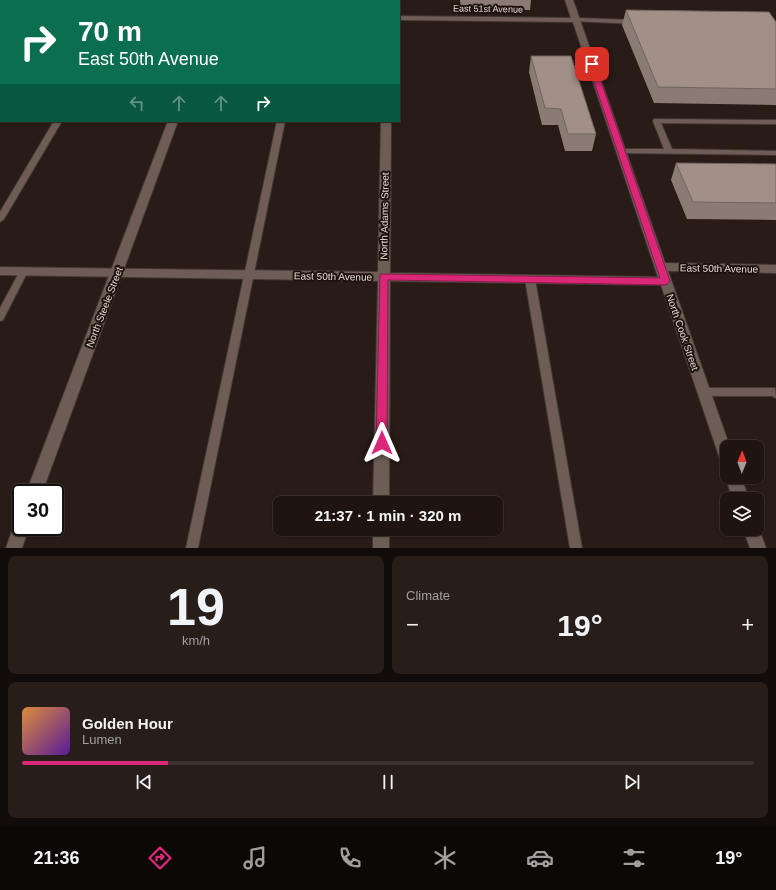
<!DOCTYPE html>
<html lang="en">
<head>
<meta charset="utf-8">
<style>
  body { margin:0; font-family:Helvetica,sans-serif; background:#271d19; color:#f1f3f6; height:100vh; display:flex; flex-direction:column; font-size:15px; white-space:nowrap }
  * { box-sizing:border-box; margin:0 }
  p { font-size:13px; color:#a19e9f }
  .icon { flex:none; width:22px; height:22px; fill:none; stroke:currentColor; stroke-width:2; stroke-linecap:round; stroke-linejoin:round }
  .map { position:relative; height:548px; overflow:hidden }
  .details { display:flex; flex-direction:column; gap:8px; padding:8px; background:#110b09; flex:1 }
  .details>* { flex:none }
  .guide { position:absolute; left:0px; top:0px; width:400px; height:122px; box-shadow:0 1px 3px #0004,0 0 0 1px #3c3330; background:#0b6e4f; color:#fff; overflow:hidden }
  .needle { width:26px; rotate:1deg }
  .fabs { position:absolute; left:720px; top:440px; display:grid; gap:8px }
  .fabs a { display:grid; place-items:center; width:44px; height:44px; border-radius:8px; background:#1f1410; box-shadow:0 1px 3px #0004,0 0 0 1px #3c3330; font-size:20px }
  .speed { position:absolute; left:12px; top:484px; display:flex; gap:8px; font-size:20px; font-weight:700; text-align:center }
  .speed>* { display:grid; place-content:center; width:52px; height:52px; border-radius:50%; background:#1f1410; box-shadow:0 1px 3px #0004,0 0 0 1px #3c3330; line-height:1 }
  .speed .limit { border:2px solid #111; border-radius:6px; background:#fff; color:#111 }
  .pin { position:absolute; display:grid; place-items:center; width:34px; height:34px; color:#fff; margin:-17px; border-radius:8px; box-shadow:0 2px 6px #0006 }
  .me { position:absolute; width:44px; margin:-22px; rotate:0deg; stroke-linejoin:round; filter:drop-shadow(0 0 3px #0008) }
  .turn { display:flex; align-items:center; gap:14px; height:84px; padding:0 12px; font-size:18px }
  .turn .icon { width:52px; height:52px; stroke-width:2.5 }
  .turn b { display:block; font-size:28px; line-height:34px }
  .lanes { display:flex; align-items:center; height:38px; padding:0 12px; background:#0003; justify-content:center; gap:20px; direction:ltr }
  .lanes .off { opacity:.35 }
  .big { font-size:30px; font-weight:600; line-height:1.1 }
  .details .tile { flex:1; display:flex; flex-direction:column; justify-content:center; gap:6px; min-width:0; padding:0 14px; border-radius:8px; background:#271d19 }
  .details .dial { align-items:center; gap:0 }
  .dial b { font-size:52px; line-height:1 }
  .song { display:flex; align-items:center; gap:12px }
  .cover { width:48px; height:48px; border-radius:6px; background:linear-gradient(135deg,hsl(30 70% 55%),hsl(270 70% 35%)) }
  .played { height:4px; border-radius:2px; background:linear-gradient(90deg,#db2777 20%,#3c3330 20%) }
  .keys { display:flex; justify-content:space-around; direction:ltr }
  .heat { display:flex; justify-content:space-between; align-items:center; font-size:22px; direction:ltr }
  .details .tiles { flex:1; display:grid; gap:8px; grid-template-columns:1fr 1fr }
  .tile:last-child { grid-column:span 2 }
  .trip { position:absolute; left:273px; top:496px; width:230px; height:40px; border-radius:8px; background:#1f1410; box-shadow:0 1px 3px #0004,0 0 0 1px #3c3330; font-weight:600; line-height:40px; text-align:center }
  .tab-bar { display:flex; height:64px; justify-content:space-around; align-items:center; background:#0c0806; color:#a19e9f }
  .tab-bar .icon { width:28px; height:28px }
  .tab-bar .current { color:#db2777 }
  .tab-bar b { font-size:18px; color:#f1f3f6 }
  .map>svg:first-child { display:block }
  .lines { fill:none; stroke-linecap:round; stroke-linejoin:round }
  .lane-casing { stroke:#433835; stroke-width:2 }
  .street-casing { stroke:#433835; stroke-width:2 }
  .secondary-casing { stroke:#433835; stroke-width:2 }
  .lane { fill:#6d5d56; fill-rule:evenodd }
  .street { fill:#6d5d56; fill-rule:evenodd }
  .secondary { fill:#6d5d56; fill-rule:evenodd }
  .wall { fill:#8a7b75 }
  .building { fill:#a18f88; stroke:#71645f }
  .route { fill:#db2777; stroke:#8e194d }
  .labels { text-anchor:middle; stroke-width:4; stroke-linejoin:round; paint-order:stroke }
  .far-street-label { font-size:9px; fill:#e1d8d4; stroke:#1f120d }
  .street-label { font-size:10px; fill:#e1d8d4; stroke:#1f120d }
</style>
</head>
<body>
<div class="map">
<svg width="776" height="548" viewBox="0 0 776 548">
  <rect width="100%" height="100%" fill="#291b16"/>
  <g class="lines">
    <!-- lane casing -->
    <g class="lane-casing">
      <path id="lane" d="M126 0H132V1H126Z
        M576 18 635 20 638 22 635 24 574 21V19Z
        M654 119 776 120V124L661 123 672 149 776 151V155L619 153V149H664L653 121Z
        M54 121H62L4 219 0 222V212Z
        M277 121H285L198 548H186Z
        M24 268 28 271 3 320 0 321V308L21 269Z
        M530 276 535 279 582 548H570L525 279Z
        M704 388H775L776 398 772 396H704L700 395 699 392 700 389Z"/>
    </g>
    <!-- street casing -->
    <g class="street-casing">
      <path id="street" d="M37 0H45L36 1Z
        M565 0H573L665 263 776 265V273L668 271 730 447H727V466L722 464 720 459 661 285 390 281 389 503H373L378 281 0 275V267L378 272 381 121H391L390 273 658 277 573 22 399 20V16L571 18Z
        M0 11H1V15H0Z
        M1 47V54L0 55V48Z
        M727 473V477H741L749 499H733L725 477Z
        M757 524 766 548H750L743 529H757Z
        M373 529H389V548H373Z"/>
    </g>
    <!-- secondary casing -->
    <g class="secondary-casing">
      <path id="secondary" d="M214 0H222V1H214Z
        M168 121H178L42 493H26Z
        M21 519V527H29L22 548H6L15 522Z"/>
    </g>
    <!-- lane -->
    <use href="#lane" class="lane"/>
    <!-- street -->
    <use href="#street" class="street"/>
    <!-- secondary -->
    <use href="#secondary" class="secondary"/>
  </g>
  <!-- wall -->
  <path class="wall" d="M460 0H531L530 10 461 9Z
    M626 10 776 22V105L654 103 622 25Z
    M531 56 596 134 592 151H565L558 125H542L529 72Z
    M676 163 776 164V220L687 219 671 180Z"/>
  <!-- building -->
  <path class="building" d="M626 10 769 12 776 22V89L658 87Z
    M531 56H571L596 134H568L561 109 545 108Z
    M676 163 776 164V203L693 202Z"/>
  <!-- route -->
  <path class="route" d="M592 62 595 64 670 281 666 285 388 280 387 443 386 446 382 448 378 446 376 443 380 274 660 278 588 64Z"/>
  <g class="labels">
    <!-- far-street labels -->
    <g class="far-street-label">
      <text transform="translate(488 9) rotate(1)" y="3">East 51st Avenue</text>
    </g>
    <!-- street labels -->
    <g class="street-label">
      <text transform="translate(384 216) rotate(-89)" y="4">North Adams Street</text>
      <text transform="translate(719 268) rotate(1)" y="4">East 50th Avenue</text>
      <text transform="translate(333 276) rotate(1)" y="4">East 50th Avenue</text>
      <text transform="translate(104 307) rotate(-69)" y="4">North Steele Street</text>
      <text transform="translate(683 332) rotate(71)" y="4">North Cook Street</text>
    </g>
  </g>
</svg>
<div class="fabs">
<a><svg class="needle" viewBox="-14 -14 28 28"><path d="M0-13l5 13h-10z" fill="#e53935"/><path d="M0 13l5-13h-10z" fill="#a19e9f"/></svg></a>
<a><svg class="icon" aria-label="layers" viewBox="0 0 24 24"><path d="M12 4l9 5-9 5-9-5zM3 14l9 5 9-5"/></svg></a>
</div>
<div class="speed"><div class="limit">30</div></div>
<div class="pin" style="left:592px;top:64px;background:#d93025"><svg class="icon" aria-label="arrive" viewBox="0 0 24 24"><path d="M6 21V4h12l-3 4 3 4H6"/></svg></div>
<svg class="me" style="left:382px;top:443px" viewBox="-20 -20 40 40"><path d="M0-17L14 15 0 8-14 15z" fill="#db2777" stroke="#fff" stroke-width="4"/></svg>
<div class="trip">21:37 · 1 min · 320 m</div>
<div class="guide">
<div class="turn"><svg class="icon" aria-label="right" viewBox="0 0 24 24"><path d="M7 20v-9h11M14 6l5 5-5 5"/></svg><div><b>70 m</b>East 50th Avenue</div></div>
<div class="lanes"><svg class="icon off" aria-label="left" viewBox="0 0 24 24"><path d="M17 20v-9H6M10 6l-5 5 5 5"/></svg><svg class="icon off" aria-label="ahead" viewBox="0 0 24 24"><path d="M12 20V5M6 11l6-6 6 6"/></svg><svg class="icon off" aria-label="ahead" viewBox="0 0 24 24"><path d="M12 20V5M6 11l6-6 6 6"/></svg><svg class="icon" aria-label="right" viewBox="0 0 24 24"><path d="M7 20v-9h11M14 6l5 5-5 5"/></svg></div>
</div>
</div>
<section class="details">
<div class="tiles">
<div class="tile dial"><b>19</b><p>km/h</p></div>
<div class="tile"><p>Climate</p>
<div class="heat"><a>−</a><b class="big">19°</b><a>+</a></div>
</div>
<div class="tile">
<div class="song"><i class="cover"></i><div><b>Golden Hour</b><p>Lumen</p></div></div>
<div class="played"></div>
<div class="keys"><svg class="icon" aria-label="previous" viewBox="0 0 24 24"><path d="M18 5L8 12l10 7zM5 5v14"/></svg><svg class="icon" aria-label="pause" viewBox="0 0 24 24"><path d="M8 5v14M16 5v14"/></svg><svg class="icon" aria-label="next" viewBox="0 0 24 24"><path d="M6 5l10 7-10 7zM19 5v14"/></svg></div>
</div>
</div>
</section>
<nav class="tab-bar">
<b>21:36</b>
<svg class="icon current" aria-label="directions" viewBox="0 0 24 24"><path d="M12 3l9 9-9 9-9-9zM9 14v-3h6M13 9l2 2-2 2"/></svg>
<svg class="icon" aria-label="music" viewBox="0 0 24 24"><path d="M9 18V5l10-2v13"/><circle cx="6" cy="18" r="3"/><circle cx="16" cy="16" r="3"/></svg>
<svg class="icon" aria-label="phone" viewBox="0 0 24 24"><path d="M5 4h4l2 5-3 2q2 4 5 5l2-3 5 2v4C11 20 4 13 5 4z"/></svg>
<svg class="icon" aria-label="climate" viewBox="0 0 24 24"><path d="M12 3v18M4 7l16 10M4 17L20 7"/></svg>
<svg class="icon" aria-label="car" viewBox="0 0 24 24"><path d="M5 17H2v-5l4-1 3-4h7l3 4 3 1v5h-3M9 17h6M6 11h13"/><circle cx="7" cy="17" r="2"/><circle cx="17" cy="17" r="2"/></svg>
<svg class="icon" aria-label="filters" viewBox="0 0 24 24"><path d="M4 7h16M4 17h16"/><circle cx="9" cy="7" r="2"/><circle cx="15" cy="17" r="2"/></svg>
<b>19°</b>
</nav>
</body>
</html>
